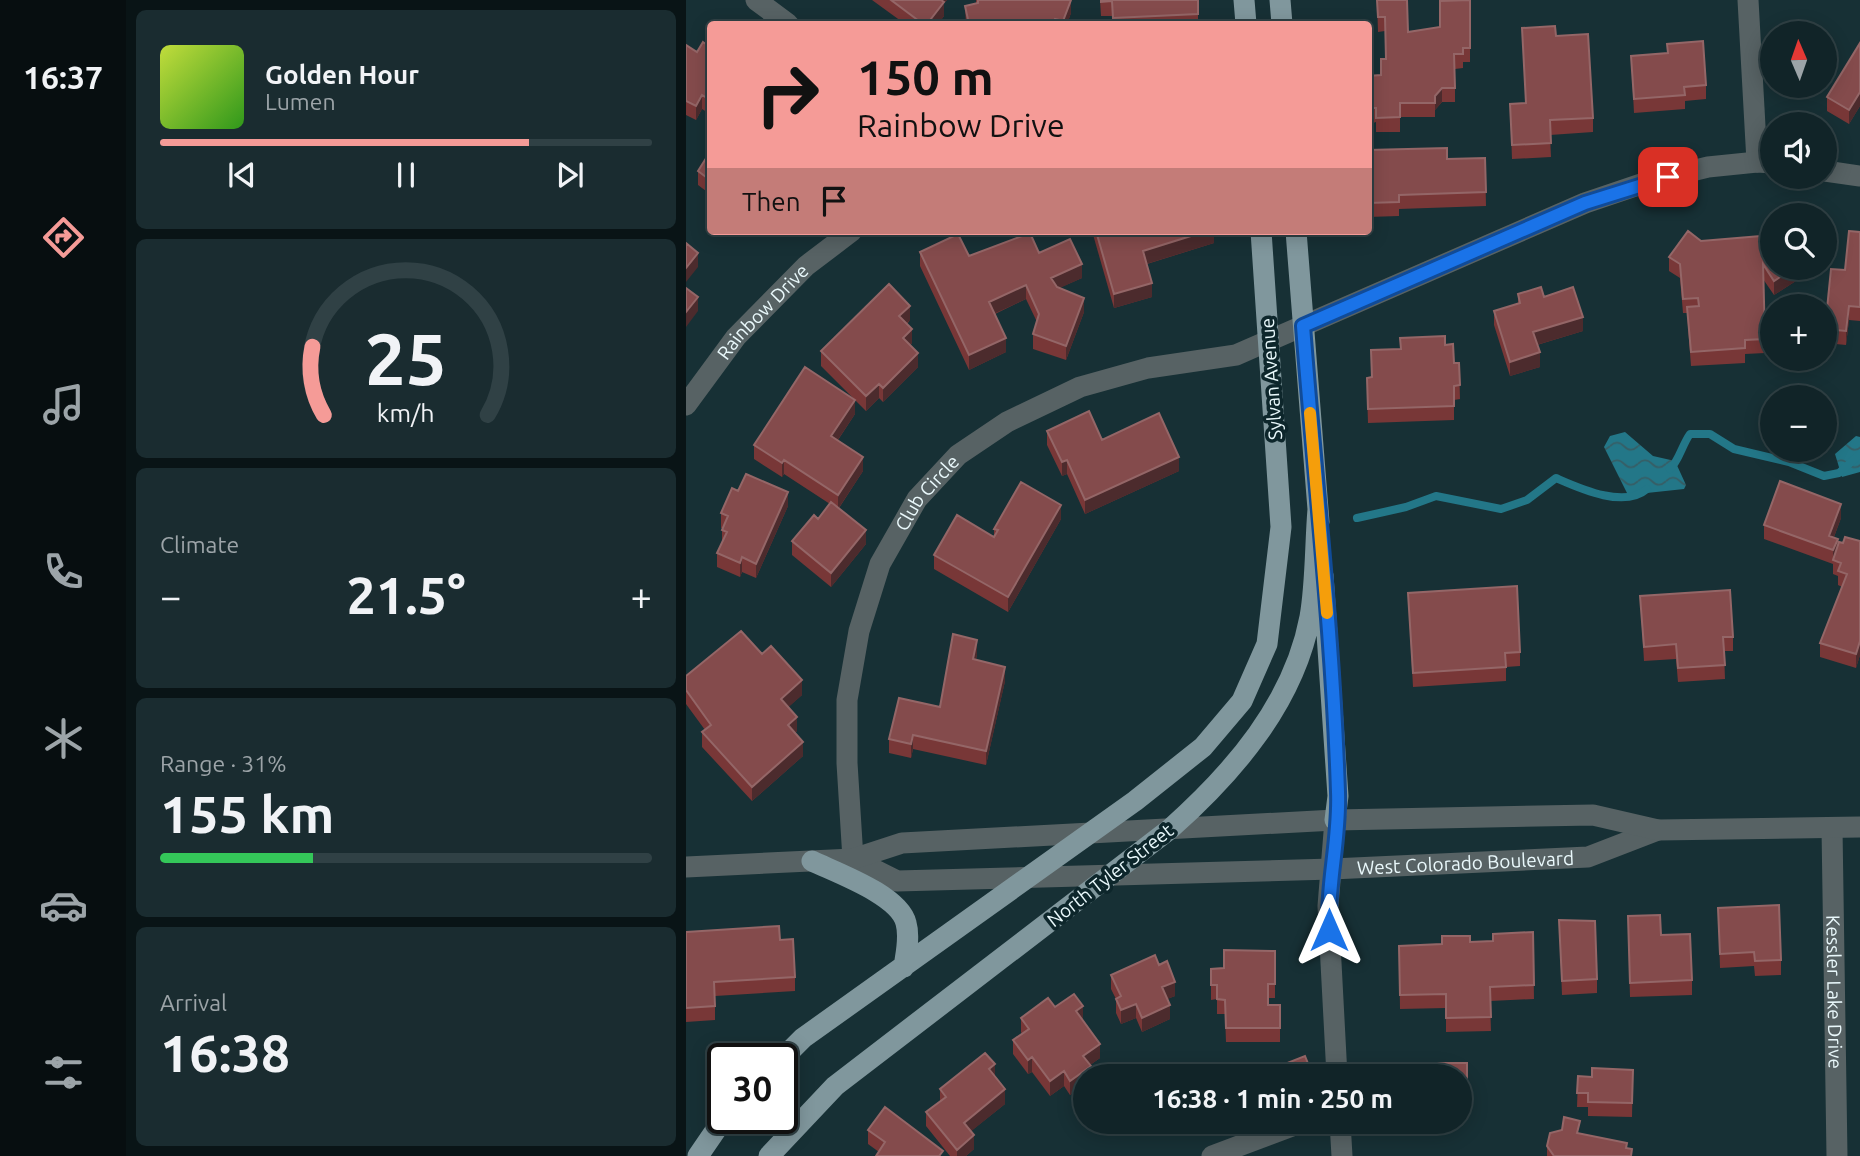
<!DOCTYPE html>
<html lang="en">
<head>
<meta charset="utf-8">
<style>
  body { margin:0; font-family:Ubuntu,sans-serif; background:#1a2c30; color:#f1f3f6; height:100vh; display:flex; flex-direction:column; font-size:26px; white-space:nowrap }
  * { box-sizing:border-box; margin:0 }
  p { font-size:23px; color:#9ca4a8 }
  .icon { flex:none; width:38px; height:38px; fill:none; stroke:currentColor; stroke-width:2; stroke-linecap:round; stroke-linejoin:round }
  .map { position:relative; flex:1; overflow:hidden }
  .drawer { display:flex; flex-direction:column; gap:10px; padding:10px; background:#091416; width:560px }
  .drawer>* { flex:none }
  .guide { position:absolute; left:21px; top:21px; width:665px; height:214px; border-radius:7px; box-shadow:0 4px 18px #0003,0 0 0 2px #304145; background:#f59b97; color:#111; overflow:hidden }
  .needle { width:46px; rotate:358deg }
  .controls { position:absolute; left:1074px; top:21px; display:grid; gap:14px }
  .controls a { display:grid; place-items:center; width:77px; height:77px; border-radius:50%; background:#112428; box-shadow:0 4px 18px #0003,0 0 0 2px #304145; font-size:35px }
  .speed { position:absolute; left:21px; top:1043px; display:flex; gap:14px; font-size:35px; font-weight:700; text-align:center }
  .speed>* { display:grid; place-content:center; width:91px; height:91px; border-radius:50%; background:#112428; box-shadow:0 4px 18px #0003,0 0 0 2px #304145; line-height:1 }
  .speed .limit { border:4px solid #111; border-radius:10px; background:#fff; color:#111 }
  .pin { position:absolute; display:grid; place-items:center; width:60px; height:60px; color:#fff; margin:-30px; border-radius:14px; box-shadow:0 4px 10px #0006 }
  .me { position:absolute; width:77px; margin:-38px; rotate:0deg; stroke-linejoin:round; filter:drop-shadow(0 0 5px #0008) }
  .turn { display:flex; align-items:center; gap:24px; height:147px; padding:0 35px; font-size:32px }
  .turn .icon { width:91px; height:91px; stroke-width:2.5 }
  .turn b { display:block; font-size:49px; line-height:60px }
  .then { display:flex; align-items:center; height:66px; padding:0 35px; background:#0003; gap:14px; font-size:26px }
  .big { font-size:52px; font-weight:600; line-height:1.1 }
  .drawer .tile { flex:1; display:flex; flex-direction:column; justify-content:center; gap:10px; min-width:0; padding:0 24px; border-radius:10px; background:#1a2c30 }
  .drawer .dial { align-items:center; gap:0 }
  .dial svg { height:182px; overflow:visible; fill:none; stroke:#304145; stroke-width:7; stroke-linecap:round; text-anchor:middle }
  .dial text { fill:#f1f3f6; stroke:none }
  .song { display:flex; align-items:center; gap:21px }
  .cover { width:84px; height:84px; border-radius:10px; background:linear-gradient(135deg,hsl(70 70% 55%),hsl(110 70% 35%)) }
  .played { height:7px; border-radius:4px; background:linear-gradient(90deg,#f59b97 75%,#304145 75%) }
  .keys { display:flex; justify-content:space-around; direction:ltr }
  .heat { display:flex; justify-content:space-between; align-items:center; font-size:38px; direction:ltr }
  .charge { height:10px; border-radius:5px; background:linear-gradient(90deg,#34c759 31%,#304145 0) }
  .trip { position:absolute; left:387px; top:1064px; width:399px; height:70px; border-radius:35px; background:#112428; box-shadow:0 4px 18px #0003,0 0 0 2px #304145; font-weight:600; line-height:70px; text-align:center }
  main { display:flex; flex:1; min-height:0 }
  .dock { display:flex; flex-direction:column; width:126px; justify-content:space-around; align-items:center; background:#070e10; color:#9ca4a8 }
  .dock .icon { width:49px; height:49px }
  .dock .selected { color:#f59b97 }
  .dock b { font-size:32px; color:#f1f3f6 }
  .map>svg:first-child { display:block }
  .water { fill:url(#water-waves) }
  .lines { fill:none; stroke-linecap:round; stroke-linejoin:round }
  .stream { stroke:#237788; stroke-width:8 }
  .minor { stroke:#576264; stroke-width:21 }
  .major { stroke:#80979d; stroke-width:21 }
  .wall { fill:#783737 }
  .shaded-wall { fill:#4c2b2d }
  .building { fill:#844b4c; stroke:#946667; stroke-width:2 }
  .route-casing { stroke:#114b97; stroke-width:18 }
  .route { stroke:#1a73e8; stroke-width:12 }
  .slow { stroke:#f59e0b; stroke-width:12 }
  .labels { text-anchor:middle; stroke-width:7; stroke-linejoin:round; paint-order:stroke }
  .street-label { font-size:19px; fill:#e9f8fb; stroke:#0d262b }
</style>
</head>
<body>
<main>
<nav class="dock">
<b>16:37</b>
<svg class="icon selected" aria-label="directions" viewBox="0 0 24 24"><path d="M12 3l9 9-9 9-9-9zM9 14v-3h6M13 9l2 2-2 2"/></svg>
<svg class="icon" aria-label="music" viewBox="0 0 24 24"><path d="M9 18V5l10-2v13"/><circle cx="6" cy="18" r="3"/><circle cx="16" cy="16" r="3"/></svg>
<svg class="icon" aria-label="phone" viewBox="0 0 24 24"><path d="M5 4h4l2 5-3 2q2 4 5 5l2-3 5 2v4C11 20 4 13 5 4z"/></svg>
<svg class="icon" aria-label="climate" viewBox="0 0 24 24"><path d="M12 3v18M4 7l16 10M4 17L20 7"/></svg>
<svg class="icon" aria-label="car" viewBox="0 0 24 24"><path d="M5 17H2v-5l4-1 3-4h7l3 4 3 1v5h-3M9 17h6M6 11h13"/><circle cx="7" cy="17" r="2"/><circle cx="17" cy="17" r="2"/></svg>
<svg class="icon" aria-label="filters" viewBox="0 0 24 24"><path d="M4 7h16M4 17h16"/><circle cx="9" cy="7" r="2"/><circle cx="15" cy="17" r="2"/></svg>
</nav>
<section class="drawer">
<div class="tile">
<div class="song"><i class="cover"></i><div><b>Golden Hour</b><p>Lumen</p></div></div>
<div class="played"></div>
<div class="keys"><svg class="icon" aria-label="previous" viewBox="0 0 24 24"><path d="M18 5L8 12l10 7zM5 5v14"/></svg><svg class="icon" aria-label="pause" viewBox="0 0 24 24"><path d="M8 5v14M16 5v14"/></svg><svg class="icon" aria-label="next" viewBox="0 0 24 24"><path d="M6 5l10 7-10 7zM19 5v14"/></svg></div>
</div>
<div class="tile dial"><svg viewBox="0 0 100 80">
<path d="M14 69A42 42 0 1 1 86 69"/>
<path d="M14 69A42 42 0 0 1 9 39" stroke="#f59b97"/>
<text x="50" y="56" font-size="32" font-weight="700">25</text>
<text x="50" y="72" font-size="11">km/h</text>
</svg></div>
<div class="tile"><p>Climate</p>
<div class="heat"><a>−</a><b class="big">21.5°</b><a>+</a></div>
</div>
<div class="tile"><p>Range · 31%</p><b class="big">155 km</b><div class="charge"></div></div>
<div class="tile"><p>Arrival</p><b class="big">16:38</b></div>
</section>
<div class="map">
<svg width="1174" height="1156" viewBox="0 0 1174 1156">
  <defs>
    <pattern id="water-waves" width="16" height="10" patternUnits="userSpaceOnUse" patternTransform="scale(1.75)"><rect width="16" height="10" fill="#237788"/><path d="M0 5q4-4 8 0t8 0" fill="none" stroke="#365e66"/></pattern>
  </defs>
  <rect width="100%" height="100%" fill="#173035"/>
  <!-- water -->
  <path class="water" d="M939 432 967 456 989 461 1000 485 998 489 942 495 918 447 924 436Z
    M1170 436 1174 437V472L1156 477 1149 454Z"/>
  <g class="lines">
    <!-- stream -->
    <path class="stream" d="M984 469C993 461 996 445 1004 434H1024L1048 449 1103 462 1138 476 1153 473 1174 454
      M671 518 720 507 750 496 815 509 841 500 870 478C893 488 938 509 961 489"/>
    <!-- minor -->
    <g class="minor">
      <path d="M70 0 102 24"/>
      <path d="M1062 0 1071 162"/>
      <path d="M1139 171 1174 176"/>
      <path id="s1" d="M0 405 50 337 120 266 166 231"/>
      <path d="M649 820 642 906 651 1076"/>
      <path id="s2" d="M1146 828 1151 1156"/>
      <path id="s3" d="M167 859 161 763V700L173 631 194 564 231 499 272 455 321 422 394 387 462 368 550 355 899 203 961 182 1022 167 1071 162 1087 163"/>
      <path id="s4" d="M167 859 211 881 646 869 902 857 972 830"/>
      <path d="M0 867 167 859 216 843 649 820 907 815 972 830 1174 827"/>
      <path d="M654 1122 656 1156"/>
      <path d="M526 1156 617 1122"/>
    </g>
    <!-- major -->
    <path class="major" d="M558 0 560 24
      M594 0 596 24
      M610 231 633 522
      M637 575 652 796 649 820
      M126 861C151 873 213 895 220 923 224 937 220 953 218 967
      M96 1059 117 1038 449 801 517 747 556 701 581 644 595 527 575 231
      M12 1156 38 1118
      M83 1156 149 1086 484 829C547 773 608 703 624 617 630 583 629 545 632 509"/>
  </g>
  <!-- wall -->
  <path class="wall" d="M186 0H261L258 3V16L252 24H219Z
    M290 0H385V13L381 24H280L279 6 290 4Z
    M414 0H512V24H427L426 16H415Z
    M691 0 722 32 754 27 784 0V62H777V68L769 69V102H756L749 110V117H714V132H690V122L687 123V112L682 111V76L695 75 699 59V31L692 32Z
    M836 28 870 36 907 118V132L864 135 865 157 826 159 824 104 840 103Z
    M1174 43V106L1163 124 1141 111V97Z
    M981 44 1020 85V99L999 101V109L948 113 945 56 981 53Z
    M0 45 11 52 24 47V114L16 109 10 120 0 115Z
    M682 150 761 159 799 158 800 206 713 209V216L682 217Z
    M24 152V194L12 185V171Z
    M406 231H528V243L461 264 466 297 428 308Z
    M1174 232V321L1163 320 1160 345 1139 343V325Z
    M1015 241 1087 268H1130L1088 295 1077 279 1079 353 1059 354V363L1005 366 1001 313H997L994 278 983 271V257Z
    M234 252 283 256 353 253 396 278 373 288 398 312 380 360 347 349V334L351 322 340 299 309 314 320 352 283 370 234 266Z
    M832 294 858 297 897 331 851 345 854 367 824 376 808 325V311L832 304Z
    M224 320 221 324 226 343 224 345 232 367 197 402 193 398 180 411 169 400V414L152 440 177 471 153 508 180 544 145 587 106 555V541L132 519 144 504 98 474 96 477 68 459V445L168 399 135 366V351Z
    M759 345 768 363H773L774 399 768 400V420L682 423 681 392 686 377Z
    M361 431 416 440 493 471 399 514 381 474 376 476 361 445Z
    M52 491 102 506 70 578 56 572 54 577 31 567V553L36 543V528H35V513Z
    M1155 518 1148 537 1152 546 1157 543 1174 541V655L1170 668 1134 657V643L1156 587 1152 585V576L1147 574V564L1078 539V525Z
    M375 519 322 612 248 569V555L308 537V529Z
    M722 593 834 652V666L820 667V681L727 687Z
    M954 596 1047 637V651H1038L1039 679 992 682 990 659 958 661Z
    M76 654 116 695 102 707 111 731 109 733 117 756 66 801 16 747V732L19 730 0 704V676Z
    M291 654 290 660 319 681 300 765 227 749 225 758 203 753V739L254 707Z
    M1032 908 1095 960V975L1069 976 1068 966 1034 968Z
    M873 920 911 979V993L876 995Z
    M942 930 975 935 1006 980V995L944 997Z
    M0 932 94 940 109 977V991L29 996V1020L0 1022Z
    M847 932 848 999 804 1001 805 1031 760 1032V1008L714 1009 713 946 807 941Z
    M589 951V998H582V1005H594V1042H540L539 1014H531V999L525 1000V969L538 968Z
    M425 975 489 996 481 999 484 1019 456 1032 450 1018 435 1024 430 1013V999L425 989Z
    M369 1007 397 1020 414 1058 404 1065 405 1076H399V1084L384 1095 378 1086 364 1096 346 1072 342 1074 327 1054V1040L336 1034 335 1032V1018Z
    M781 1063V1116H774V1076Z
    M947 1070 946 1117 902 1116V1107H891L892 1076 906 1077Z
    M309 1077 319 1104 285 1131 288 1149 280 1156H264L240 1126V1112L254 1101V1089Z
    M182 1130 257 1156 193 1152 182 1144Z
    M894 1133 941 1148 946 1156H861V1146Z"/>
  <!-- shaded-wall -->
  <path class="shaded-wall" d="M252 0H261L258 3V16L252 24H241Z
    M385 0V13L381 24H377V21Z
    M756 88V102L749 110V96Z
    M1174 92V106L1163 124V110Z
    M16 95V109L10 120V106Z
    M521 231H528V243L457 265V251Z
    M12 253V267L0 282V268Z
    M396 264V278L365 292V278Z
    M1108 268H1130L1088 295V281Z
    M466 283V297L428 308V294Z
    M340 285V299L303 316V302Z
    M12 297V311L0 327V312Z
    M398 298V312L380 360V346Z
    M224 306V320L213 330V316Z
    M1163 306V320L1160 345V331Z
    M897 317V331L847 346V332Z
    M226 329V343L217 352V338Z
    M320 338V352L283 370V355Z
    M854 352V367L824 376V362Z
    M232 353V367L197 402V388Z
    M193 384V398L180 411V396Z
    M169 400V414L145 450V436Z
    M177 457V471L152 509V495Z
    M493 457V471L399 514V500Z
    M98 460V474L96 477V463Z
    M381 460V474L376 476V462Z
    M102 492V506L70 578V564Z
    M1155 504V518L1143 550V536Z
    M375 505V519L322 612V597Z
    M180 530V544L145 587V573Z
    M1152 539V553L1147 560V550Z
    M56 557V572L54 577V563Z
    M291 640V654L287 673V659Z
    M1174 641V655L1170 668V654Z
    M319 667V681L300 765V751Z
    M116 680V695L95 714V699Z
    M111 717V731L102 739V725Z
    M227 735V749L225 758V744Z
    M117 742V756L66 801V787Z
    M489 982V996L476 1001V987Z
    M450 1004V1018L435 1024V1010Z
    M484 1005V1019L456 1032V1018Z
    M397 1006V1020L390 1011Z
    M414 1044V1058L397 1070V1056Z
    M346 1057V1072L342 1074V1060Z
    M309 1064V1078L303 1069Z
    M405 1066V1076H399V1084L384 1095V1081Z
    M378 1071V1086L364 1096V1081Z
    M319 1089V1104L278 1137V1123Z
    M579 1122H587L579 1126Z
    M288 1135V1149L280 1156H271V1150Z"/>
  <!-- building -->
  <path class="building" d="M205 0H255L258 2 241 24H237Z
    M292 0H385L377 21 369 19 366 24H283L279 6 292 3Z
    M415 0H512V14L427 18 426 1 415 2Z
    M691 0H721L722 32 754 27V1L784 0V48H777V54H768L769 88H756L749 96V103H714V117L690 118V108H687V97H682V76L695 75V59H700L699 17H692Z
    M869 26 870 36 902 34 907 118 864 120 865 143 826 145 824 104 840 103 836 28Z
    M1017 41 1020 85 998 87 999 95 948 99 945 56 982 53 981 44Z
    M17 42 24 47V100L16 95 10 106 0 101V45L11 52Z
    M1174 43V92L1163 110 1141 97Z
    M761 148V159L799 158 800 192 713 195V202L682 203V150Z
    M24 152V180L12 171Z
    M1087 229V268H1108L1088 281 1077 264 1079 339 1059 340V348L1005 352 1001 307 1013 306 1012 298 997 299 994 264 983 257 1002 231 1015 241 1075 236Z
    M410 231H521L457 251 466 283 428 294Z
    M1163 231 1174 232V307L1163 306 1160 331 1139 329 1145 269 1159 270Z
    M344 233 353 253 384 239 396 264 365 278 371 287 398 298 380 346 347 334 353 314 340 285 303 302 320 338 283 355 234 252 272 234 283 256Z
    M0 243 12 253 0 268Z
    M203 284 224 306 213 316 226 329 217 338 232 353 197 388 193 384 180 396 135 351Z
    M855 287 858 297 887 287 897 317 847 332 854 352 824 362 808 311 834 303 832 294Z
    M0 288 12 297 0 312Z
    M759 336V345L767 344 768 363H773L774 385 768 386V406L682 409 681 378 686 377 685 350 715 349 714 338Z
    M119 367 169 400 145 436 177 457 152 495 98 460 96 463 68 445Z
    M403 411 416 440 473 413 493 457 399 500 381 460 376 462 361 431Z
    M60 474 102 492 70 564 56 557 54 563 31 553 41 532 36 530 42 516 35 513 46 488 52 491Z
    M1094 481 1155 504 1143 536 1152 539 1147 550 1078 525Z
    M335 482 375 505 322 597 248 555 271 515 308 537 312 530 308 529Z
    M145 502 180 530 145 573 106 541 128 515 132 519Z
    M1159 537 1174 541V641L1170 654 1134 643 1161 574 1152 571 1155 563 1147 560 1153 542 1157 543Z
    M831 586 834 652 819 653 820 667 727 673 722 593Z
    M1044 590 1047 637H1037L1039 665 992 668 990 644 958 647 954 596Z
    M55 631 76 654 85 646 116 680 95 699 111 717 102 725 117 742 66 787 16 732 25 725 0 690V676Z
    M267 634 291 640 287 659 319 667 300 751 227 735 225 744 203 739 213 698 254 707Z
    M1093 905 1095 960 1069 961 1068 952 1034 954 1032 908Z
    M974 915 975 935 1004 934 1006 980 944 983 942 916Z
    M873 920 909 921 911 979 876 981Z
    M93 926 94 940 107 939 109 977 28 982 29 1006 0 1008V932Z
    M847 932 848 985 804 987 805 1017 760 1018V994L714 995 713 946 756 944V936H784V942L807 941V934Z
    M538 950 589 951V984H582V1005H594V1028H540L539 1000 531 999V985H525V969L538 968Z
    M469 955 473 965 481 961 489 982 476 987 484 1005 456 1018 450 1004 435 1010 430 999 435 996 425 975Z
    M388 994 397 1006 390 1011 414 1044 397 1056 405 1066 384 1081 378 1071 364 1081 346 1057 342 1060 327 1040 343 1029 335 1018 362 998 369 1007Z
    M299 1053 309 1064 303 1069 319 1089 278 1123 288 1135 271 1150 240 1112 260 1097 254 1089Z
    M619 1056 627 1076H592L594 1075 591 1067Z
    M727 1063H781V1102H774V1076H727Z
    M906 1068 947 1070 946 1103 902 1102V1093H891L892 1076 906 1077Z
    M199 1107 257 1151 253 1156H190L199 1142 182 1130Z
    M878 1117 894 1121 891 1133 941 1143 940 1148 946 1149 945 1156H868L861 1146 864 1133 876 1130Z"/>
  <g class="lines">
    <!-- route casing -->
    <g class="route-casing">
      <path id="route" d="M643 930C641 884 654 838 652 792 647 636 629 481 617 326L899 203 982 177"/>
    </g>
    <!-- route -->
    <use href="#route" class="route"/>
    <!-- slow -->
    <path class="slow" d="M624 413 641 613"/>
  </g>
  <g class="labels">
    <!-- street labels -->
    <g class="street-label">
      <text dy="7" stroke="none"><textPath href="#s1" startOffset="121">Rainbow Drive</textPath></text>
      <text transform="translate(585 379) rotate(-94)" y="7">Sylvan Avenue</text>
      <text dy="7" stroke="none"><textPath href="#s3" startOffset="385">Club Circle</textPath></text>
      <text dy="7" stroke="none"><textPath href="#s4" startOffset="618">West Colorado Boulevard</textPath></text>
      <text transform="translate(424 875) rotate(-38)" y="7">North Tyler Street</text>
      <text dy="7" stroke="none"><textPath href="#s2" startOffset="164">Kessler Lake Drive</textPath></text>
    </g>
  </g>
</svg>
<div class="controls">
<a><svg class="needle" viewBox="-14 -14 28 28"><path d="M0-13l5 13h-10z" fill="#e53935"/><path d="M0 13l5-13h-10z" fill="#9ca4a8"/></svg></a>
<a><svg class="icon" aria-label="sound" viewBox="0 0 24 24"><path d="M4 9h4l5-4v14l-5-4H4zM17 9q2 3 0 6"/></svg></a>
<a><svg class="icon" aria-label="search" viewBox="0 0 24 24"><circle cx="10" cy="10" r="6"/><path d="M15 15l6 6"/></svg></a>
<a>+</a>
<a>−</a>
</div>
<div class="speed"><div class="limit">30</div></div>
<div class="pin" style="left:982px;top:177px;background:#d93025"><svg class="icon" aria-label="arrive" viewBox="0 0 24 24"><path d="M6 21V4h12l-3 4 3 4H6"/></svg></div>
<svg class="me" style="left:643px;top:930px" viewBox="-20 -20 40 40"><path d="M0-17L14 15 0 8-14 15z" fill="#1a73e8" stroke="#fff" stroke-width="4"/></svg>
<div class="trip">16:38 · 1 min · 250 m</div>
<div class="guide">
<div class="turn"><svg class="icon" aria-label="right" viewBox="0 0 24 24"><path d="M7 20v-9h11M14 6l5 5-5 5"/></svg><div><b>150 m</b>Rainbow Drive</div></div>
<div class="then">Then<svg class="icon" aria-label="arrive" viewBox="0 0 24 24"><path d="M6 21V4h12l-3 4 3 4H6"/></svg></div>
</div>
</div>
</main>
</body>
</html>
